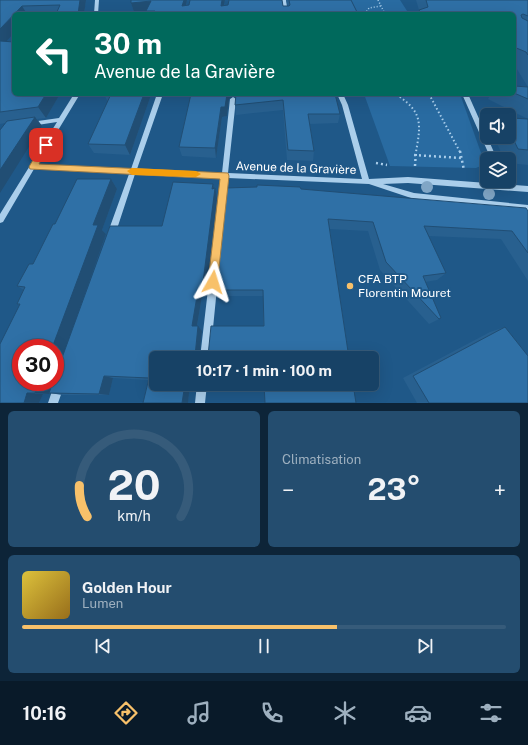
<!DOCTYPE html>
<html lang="fr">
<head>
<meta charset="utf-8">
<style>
  body { margin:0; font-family:"Public Sans",sans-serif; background:#244d6f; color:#f1f3f6; height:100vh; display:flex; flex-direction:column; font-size:15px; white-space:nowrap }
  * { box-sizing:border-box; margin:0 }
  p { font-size:13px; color:#9eb0bf }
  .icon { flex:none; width:22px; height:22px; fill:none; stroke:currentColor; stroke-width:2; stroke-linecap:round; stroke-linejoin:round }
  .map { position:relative; height:403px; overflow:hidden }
  .panel { display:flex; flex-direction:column; gap:8px; padding:8px; background:#0d2438; flex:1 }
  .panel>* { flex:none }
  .banner { position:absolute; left:12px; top:12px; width:504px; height:84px; border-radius:6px; box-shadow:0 4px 16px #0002,0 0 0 1px #365b7a; background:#00695c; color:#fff; overflow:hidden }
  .buttons { position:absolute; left:480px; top:108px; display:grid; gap:8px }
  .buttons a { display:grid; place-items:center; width:36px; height:36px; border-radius:6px; background:#174266; box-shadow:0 4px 16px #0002,0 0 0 1px #365b7a; font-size:20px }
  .speed { position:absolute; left:12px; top:339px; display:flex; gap:8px; font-size:20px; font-weight:700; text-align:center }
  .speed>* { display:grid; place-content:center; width:52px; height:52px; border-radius:50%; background:#174266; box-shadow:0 4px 16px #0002,0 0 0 1px #365b7a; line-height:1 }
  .speed .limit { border:6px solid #d22; background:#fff; color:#111 }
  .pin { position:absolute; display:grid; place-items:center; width:34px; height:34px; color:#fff; margin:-17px; border-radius:8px; box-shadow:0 2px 6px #0006 }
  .me { position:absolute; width:44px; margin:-22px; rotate:6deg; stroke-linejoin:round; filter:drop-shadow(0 0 3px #0008) }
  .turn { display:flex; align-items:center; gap:14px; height:84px; padding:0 16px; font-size:18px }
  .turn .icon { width:52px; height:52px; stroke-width:2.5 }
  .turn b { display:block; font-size:28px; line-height:34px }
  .big { font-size:30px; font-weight:700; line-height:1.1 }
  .panel .widget { flex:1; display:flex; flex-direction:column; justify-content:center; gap:6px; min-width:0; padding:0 14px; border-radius:6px; background:#244d6f }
  .panel .dial { align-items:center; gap:0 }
  .dial svg { height:104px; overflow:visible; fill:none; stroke:#365b7a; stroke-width:7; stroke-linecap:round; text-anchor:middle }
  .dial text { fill:#f1f3f6; stroke:none }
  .song { display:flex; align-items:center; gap:12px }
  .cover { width:48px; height:48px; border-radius:6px; background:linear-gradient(135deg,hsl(50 70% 55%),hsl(40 70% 35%)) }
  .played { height:4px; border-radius:2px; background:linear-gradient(90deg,#f8c16a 65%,#365b7a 65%) }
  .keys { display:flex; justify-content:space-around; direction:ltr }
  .heat { display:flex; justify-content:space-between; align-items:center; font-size:22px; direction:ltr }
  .panel .tiles { flex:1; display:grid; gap:8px; grid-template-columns:1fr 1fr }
  .widget:last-child { grid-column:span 2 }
  .trip { position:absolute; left:149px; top:351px; width:230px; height:40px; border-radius:6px; background:#174266; box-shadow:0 4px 16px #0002,0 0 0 1px #365b7a; font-weight:700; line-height:40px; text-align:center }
  .dock { display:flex; height:64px; justify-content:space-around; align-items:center; background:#091a29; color:#9eb0bf }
  .dock .icon { width:28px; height:28px }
  .dock .selected { color:#f8c16a }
  .dock b { font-size:18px; color:#f1f3f6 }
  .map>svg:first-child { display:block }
  .green { fill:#296ba1 }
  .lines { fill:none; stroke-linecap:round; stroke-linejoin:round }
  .path-far2 { stroke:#aaceeb; stroke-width:1.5; stroke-dasharray:1 2; stroke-linecap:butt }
  .path-far1 { stroke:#aaceeb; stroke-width:2; stroke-dasharray:1.5 2.5; stroke-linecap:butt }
  .path { stroke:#aaceeb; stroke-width:2.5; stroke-dasharray:2 3; stroke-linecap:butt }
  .minor { fill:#aaceeb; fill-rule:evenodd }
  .tree { fill:#80a6c6 }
  .wall { fill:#28608f }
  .shaded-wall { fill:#214e74 }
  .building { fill:#2f70a6; stroke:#214e74 }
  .route { fill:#f8c16a; stroke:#a17d45 }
  .slow { fill:#f59e0b }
  .poi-dot { fill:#f8c16a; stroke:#1f5888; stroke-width:1.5 }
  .labels { text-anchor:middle; stroke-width:4; stroke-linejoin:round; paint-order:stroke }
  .street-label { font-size:12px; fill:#fff; stroke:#1f5888 }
  .poi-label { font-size:12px; fill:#fff; stroke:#1f5888; text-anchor:start }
</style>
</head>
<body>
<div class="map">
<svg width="528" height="403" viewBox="0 0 528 403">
  <rect width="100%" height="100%" fill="#1f5888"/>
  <!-- green -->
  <path class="green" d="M348 0H400L409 14H353Z
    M364 94H460L485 164 476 168 390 166Z"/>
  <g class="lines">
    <!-- path-far2 -->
    <path class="path-far2" d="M378 0 385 14
      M365 14 369 8 381 6"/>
    <!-- path-far1 -->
    <path class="path-far1" d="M397 94C402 99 409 103 413 109 423 121 418 139 416 152
      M429 94 460 152"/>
    <!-- path -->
    <path class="path" d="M460 151 464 170
      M414 155 461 158
      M376 163 387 165
      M415 166 416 151"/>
    <!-- minor -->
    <path class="minor" d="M95 0H99L98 14H94Z
      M282 0H286L288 14H284Z
      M74 94H80L37 165 131 169 157 94H163L137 169 222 173 230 99 233 97 236 99 228 173 362 179 342 105 337 94H343L348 105 369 179 408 177 528 186V192L408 183 383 184 414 193 528 205V211L414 199 369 184 228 178 210 358H200L221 178 135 174 115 235 114 237 111 238 108 237 107 235 129 174 34 169 3 222 0 223V214L57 122 31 126 28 124 31 122 59 118Z
      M462 94H468L497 159H491Z
      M59 381 63 382 64 386 58 403H48L55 382Z
      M197 384H207L205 403H195Z"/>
  </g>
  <!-- trees -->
  <g class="tree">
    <circle cx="427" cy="187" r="6"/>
    <circle cx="489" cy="194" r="6"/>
  </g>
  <!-- wall -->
  <path class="wall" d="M0 0H86L84 14H14L6 41 14 94H60L46 118 37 119 42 126 5 123 0 124Z
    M131 0H187L186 6 189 5 190 0H225L224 6H288L286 0H351L358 14H147L146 11 134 12 131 3Z
    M416 0H528V87L515 66 514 65V14H417L419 10Z
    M514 86 528 87V119L488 99 491 94H514Z
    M104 94H156L155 95H151L130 155 94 153 88 144 108 102Z
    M164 94H335L340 114 338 123 310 124 314 151 313 161 287 160 283 110 236 115 235 105 236 98 234 96 229 99 227 116 222 117 216 158 182 156 179 147 191 95H164Z
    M511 118 528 119V165L509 163V159H504L494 137H509V120Z
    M111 179 117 189 102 230 106 234 78 313 162 226 213 184 217 198 206 296H202L197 326 202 331 199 356H208L263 326V296H218L215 290 301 189 528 211V281L501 239 428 236 446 273 437 280 425 282 441 318 429 324 380 270 368 231 330 229 349 358H156L190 384 188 403H143L148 380 113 378 109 395H62L50 393 49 394H43L39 403H0L19 305 17 304 24 290 17 286 33 264 55 224Z
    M505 327 528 403H417L403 378 490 332Z"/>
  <!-- shaded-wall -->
  <path class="shaded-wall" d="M80 0H86L84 14H78Z
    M184 0H187L184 14 182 6Z
    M222 0H225L222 14 221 6Z
    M151 1 154 10 134 12 131 3Z
    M22 6 27 14H15Z
    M14 15V33L2 46H0V29Z
    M46 94H60L46 118 38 107Z
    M144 94H150L151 95 130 155 125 145Z
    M227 94H234V96L229 99 227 116 222 117 216 158 215 148 221 107Z
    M35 117 42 126 0 193V170Z
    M111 179 117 189 102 230 106 234 55 379V348H52L93 225Z
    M213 184 215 193V188L217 198 206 296 202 290Z
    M198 290 202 296 196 331 192 326Z
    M198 326 202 331 199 358 195 356Z
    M104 376 113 378 109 395 99 394Z
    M39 382H54L49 394 35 393Z
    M185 384H190L188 403H182Z
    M27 393 43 394 39 403H24Z"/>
  <!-- building -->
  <path class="building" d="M0 0H80L78 14H56L60 5 22 6 0 29Z
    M131 0H184L182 6 189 5 190 0H222L221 6 228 5 229 0H282L283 6H289L290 5 289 0H351L358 14H154L155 11H146L151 1 131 3Z
    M426 0H528V16L523 14 521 15 522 18 528 21V55L526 52 514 47V14H421L419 10 428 7Z
    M0 41 14 42V94H46L38 107 0 112Z
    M514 86 528 87V99L514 93Z
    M111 94H144L125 145 88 144Z
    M191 94H227L225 107H221L215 148 179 147Z
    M236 94H335L340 114H308L314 151 288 150 283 100 235 105Z
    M35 117 0 170V130L7 121Z
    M511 118 528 119V150L518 149 509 130V121L513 122Z
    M77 179H111L93 225H98L52 348H21V382H39L35 393H27L24 403H0V344L20 304H17L25 287 17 286 29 264H33L53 224H55Z
    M173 182 213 184 212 189 215 188 202 290H198L192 326H198L195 356H208L211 326H264L263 290H215L226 188 257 187V185L300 187 301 189 324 191 526 208 528 211V253L512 231 424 226 446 273 423 276 441 318 439 319 386 262 373 222 328 219 349 358H156V384H185L182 403H143L149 378 104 376 99 394 49 393 53 382H55V377L110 226H162Z
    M505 327 528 356V403H429L413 376Z
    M264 384H353L356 403H265Z"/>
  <!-- route -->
  <path class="route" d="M46 142 49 145 39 164 228 173 229 176 217 286 213 287 209 286 208 282 220 179 30 169 29 167 30 165 43 143Z"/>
  <!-- slow -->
  <path class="slow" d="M132 168 196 171 201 174 196 177 132 175 127 171Z"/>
  <!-- markers -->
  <circle class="poi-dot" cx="350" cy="286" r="4"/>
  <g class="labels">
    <!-- street labels -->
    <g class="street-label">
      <text transform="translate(296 168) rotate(2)" y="4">Avenue de la Gravière</text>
    </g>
    <!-- poi labels -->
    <g class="poi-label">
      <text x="358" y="283">CFA BTP<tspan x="358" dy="14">Florentin Mouret</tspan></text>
    </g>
  </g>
</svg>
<div class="buttons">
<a><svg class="icon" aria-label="sound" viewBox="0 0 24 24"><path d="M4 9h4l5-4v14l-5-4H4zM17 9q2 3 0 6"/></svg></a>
<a><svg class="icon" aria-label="layers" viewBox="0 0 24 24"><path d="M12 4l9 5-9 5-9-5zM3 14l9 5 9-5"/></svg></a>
</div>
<div class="speed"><div class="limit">30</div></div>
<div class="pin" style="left:46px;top:145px;background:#d93025"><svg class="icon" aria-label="arrive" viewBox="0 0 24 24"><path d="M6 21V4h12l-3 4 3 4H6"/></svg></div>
<svg class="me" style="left:213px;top:282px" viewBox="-20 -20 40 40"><path d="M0-17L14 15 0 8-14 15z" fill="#f8c16a" stroke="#fff" stroke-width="4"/></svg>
<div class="trip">10:17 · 1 min · 100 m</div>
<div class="banner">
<div class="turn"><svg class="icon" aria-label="left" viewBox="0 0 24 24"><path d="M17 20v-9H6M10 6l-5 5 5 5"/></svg><div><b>30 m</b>Avenue de la Gravière</div></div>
</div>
</div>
<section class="panel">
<div class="tiles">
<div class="widget dial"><svg viewBox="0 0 100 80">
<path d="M14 69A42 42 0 1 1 86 69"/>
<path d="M14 69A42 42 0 0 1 8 45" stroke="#f8c16a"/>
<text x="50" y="56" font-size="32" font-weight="700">20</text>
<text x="50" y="72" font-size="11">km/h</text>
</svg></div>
<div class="widget"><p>Climatisation</p>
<div class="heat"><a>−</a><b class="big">23°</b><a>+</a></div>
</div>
<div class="widget">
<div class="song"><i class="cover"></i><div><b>Golden Hour</b><p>Lumen</p></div></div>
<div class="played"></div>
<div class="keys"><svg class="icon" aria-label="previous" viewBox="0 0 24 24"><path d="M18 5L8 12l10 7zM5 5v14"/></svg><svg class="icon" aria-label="pause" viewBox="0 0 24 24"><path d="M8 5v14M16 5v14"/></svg><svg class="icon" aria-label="next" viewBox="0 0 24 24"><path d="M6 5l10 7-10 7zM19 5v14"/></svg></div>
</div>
</div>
</section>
<nav class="dock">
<b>10:16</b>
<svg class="icon selected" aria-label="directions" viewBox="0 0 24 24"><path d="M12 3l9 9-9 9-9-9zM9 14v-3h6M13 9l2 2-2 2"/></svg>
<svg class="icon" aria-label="music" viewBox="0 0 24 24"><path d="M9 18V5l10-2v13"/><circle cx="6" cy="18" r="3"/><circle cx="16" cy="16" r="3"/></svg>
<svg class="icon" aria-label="phone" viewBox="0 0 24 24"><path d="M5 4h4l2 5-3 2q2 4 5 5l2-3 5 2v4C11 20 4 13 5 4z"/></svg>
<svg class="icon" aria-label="climate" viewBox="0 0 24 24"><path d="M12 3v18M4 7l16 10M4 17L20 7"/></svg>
<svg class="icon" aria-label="car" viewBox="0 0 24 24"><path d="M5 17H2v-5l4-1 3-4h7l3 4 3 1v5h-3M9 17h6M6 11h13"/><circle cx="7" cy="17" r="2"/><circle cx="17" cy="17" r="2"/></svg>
<svg class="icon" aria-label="filters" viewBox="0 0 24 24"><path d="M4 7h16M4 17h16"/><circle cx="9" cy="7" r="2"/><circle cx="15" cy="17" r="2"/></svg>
</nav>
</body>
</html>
